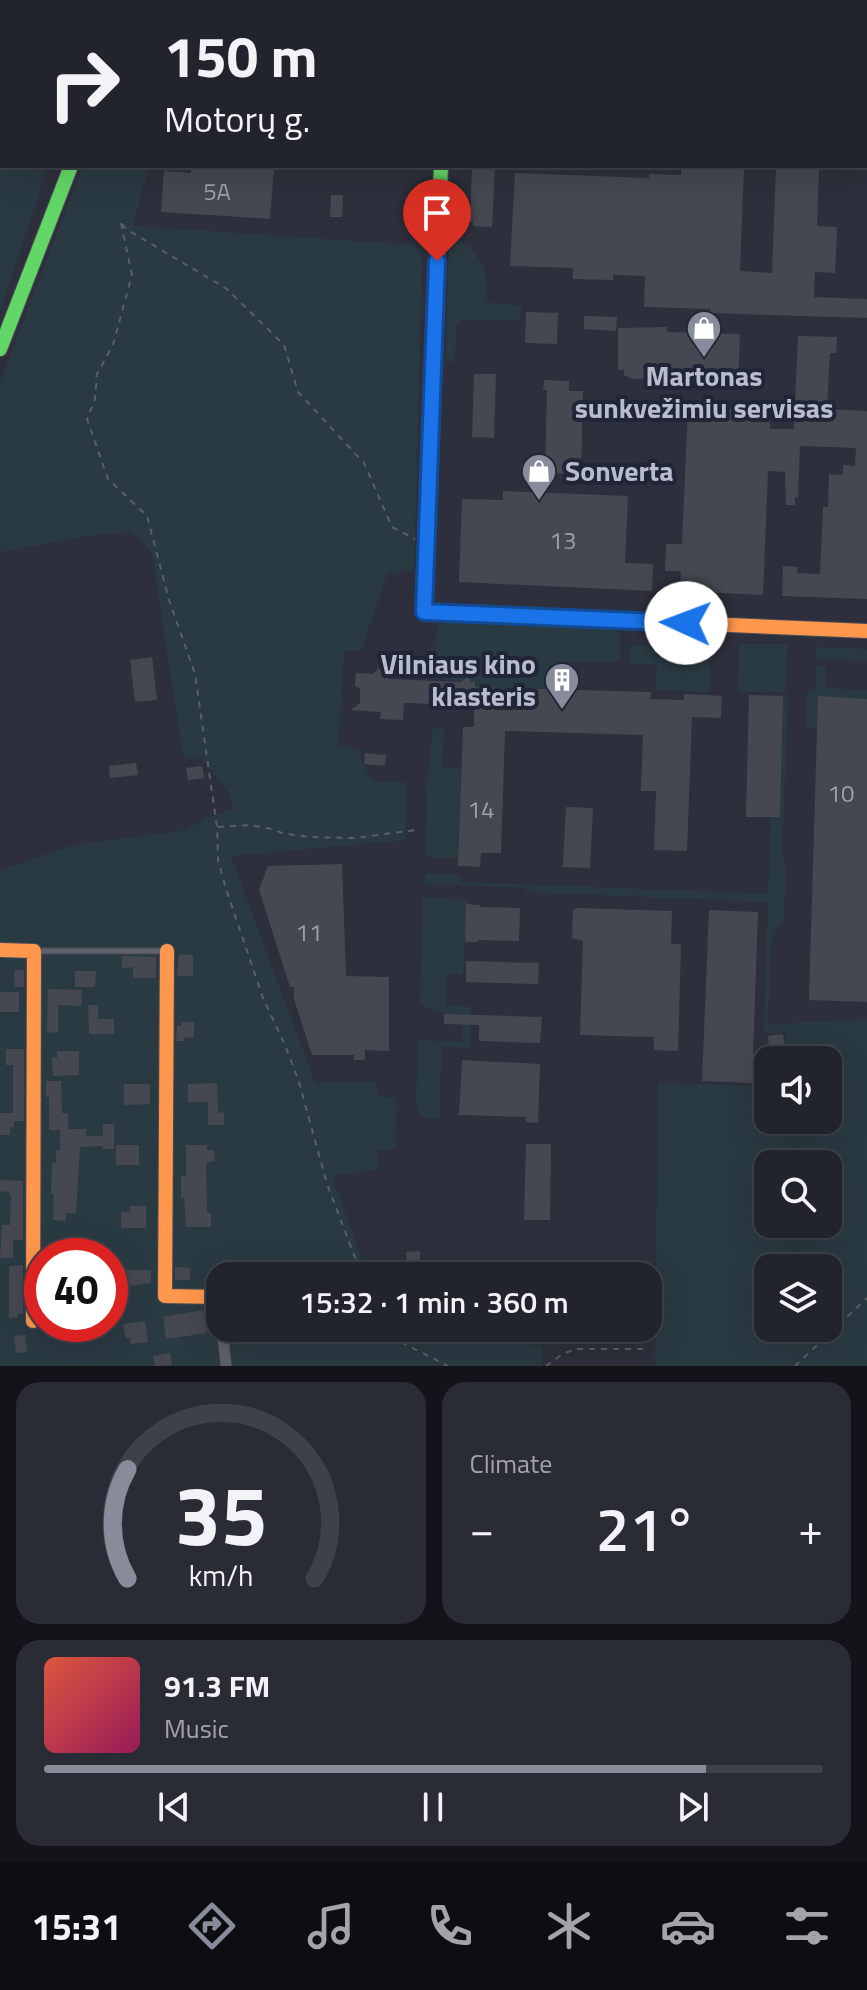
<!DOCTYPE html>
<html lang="en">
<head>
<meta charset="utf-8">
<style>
  body { margin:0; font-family:"Titillium Web",sans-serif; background:#2a2c35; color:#f1f3f6; height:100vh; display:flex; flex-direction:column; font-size:30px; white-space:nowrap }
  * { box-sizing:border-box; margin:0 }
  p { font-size:26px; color:#a2a4aa }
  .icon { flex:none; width:44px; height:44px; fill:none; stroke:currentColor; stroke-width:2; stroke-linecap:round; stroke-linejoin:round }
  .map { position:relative; height:1366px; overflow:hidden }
  .side { display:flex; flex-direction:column; gap:16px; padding:16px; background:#131419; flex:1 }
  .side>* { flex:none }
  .banner { position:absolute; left:0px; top:0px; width:868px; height:168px; box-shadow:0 8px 32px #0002,0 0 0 2px #3f4149; background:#22242d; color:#f1f3f6; overflow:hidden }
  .fabs { position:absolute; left:754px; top:1046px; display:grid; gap:16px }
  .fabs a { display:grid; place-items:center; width:88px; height:88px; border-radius:16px; background:#22242d; box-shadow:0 8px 32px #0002,0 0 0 2px #3f4149; font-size:40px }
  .speed { position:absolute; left:24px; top:1238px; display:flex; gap:16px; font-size:40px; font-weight:700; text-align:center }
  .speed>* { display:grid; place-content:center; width:104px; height:104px; border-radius:50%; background:#22242d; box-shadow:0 8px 32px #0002,0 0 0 2px #3f4149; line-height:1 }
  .speed .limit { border:12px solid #d22; background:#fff; color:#111 }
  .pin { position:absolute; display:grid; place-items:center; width:68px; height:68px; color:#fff; margin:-82px -34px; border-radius:50% 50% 50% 0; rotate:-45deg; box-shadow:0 0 8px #0007 }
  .pin .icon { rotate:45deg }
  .me { position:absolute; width:88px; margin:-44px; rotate:272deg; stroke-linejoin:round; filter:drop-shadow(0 0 6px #0008) }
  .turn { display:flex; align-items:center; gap:28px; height:168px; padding:0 32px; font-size:36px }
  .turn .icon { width:104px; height:104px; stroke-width:2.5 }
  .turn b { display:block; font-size:56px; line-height:68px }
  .big { font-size:60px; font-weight:600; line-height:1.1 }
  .side .widget { flex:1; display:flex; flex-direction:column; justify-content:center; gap:12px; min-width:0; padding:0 28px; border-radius:24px; background:#2a2c35 }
  .side .dial { align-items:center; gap:0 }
  .dial svg { height:208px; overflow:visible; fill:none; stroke:#3f4149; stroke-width:7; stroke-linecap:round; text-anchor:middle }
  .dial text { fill:#f1f3f6; stroke:none }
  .song { display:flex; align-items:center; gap:24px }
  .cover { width:96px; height:96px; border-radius:12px; background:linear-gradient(135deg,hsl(10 70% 55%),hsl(330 70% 35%)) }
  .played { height:8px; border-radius:4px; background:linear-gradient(90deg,#888b9a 85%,#3f4149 85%) }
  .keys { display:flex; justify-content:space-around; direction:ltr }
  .heat { display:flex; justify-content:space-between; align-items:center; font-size:44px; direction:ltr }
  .side .tiles { flex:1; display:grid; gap:16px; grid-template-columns:1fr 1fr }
  .widget:last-child { grid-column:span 2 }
  .trip { position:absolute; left:206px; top:1262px; width:456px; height:80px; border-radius:24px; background:#22242d; box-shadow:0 8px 32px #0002,0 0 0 2px #3f4149; font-weight:600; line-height:80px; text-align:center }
  .tabs { display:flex; height:128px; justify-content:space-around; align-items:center; background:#0e0e12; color:#a2a4aa }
  .tabs .icon { width:56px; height:56px }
  .tabs .current { color:#888b9a }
  .tabs b { font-size:36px; color:#f1f3f6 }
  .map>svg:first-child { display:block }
  .green { fill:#2a3a42; fill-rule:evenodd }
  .building { fill:#454851 }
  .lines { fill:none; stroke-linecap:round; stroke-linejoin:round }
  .lane-casing { stroke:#4a4c55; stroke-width:7 }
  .street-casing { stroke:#4a4c55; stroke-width:12 }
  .fast-casing { stroke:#4a4c55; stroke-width:16 }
  .slow-casing { stroke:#4a4c55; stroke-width:16 }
  .path { stroke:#5b5e66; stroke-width:2; stroke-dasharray:6 6; stroke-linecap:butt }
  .lane { stroke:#5e606a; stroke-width:5 }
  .street { stroke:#5e606a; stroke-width:10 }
  .fast { stroke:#63d668; stroke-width:14 }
  .slow { stroke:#ff974d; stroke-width:14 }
  .route-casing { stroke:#114b97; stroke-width:20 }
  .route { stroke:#1a73e8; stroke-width:14 }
  .labels { text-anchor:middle; stroke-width:8; stroke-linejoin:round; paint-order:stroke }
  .number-label { font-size:24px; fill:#9c9fad }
  .poi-label { font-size:28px; font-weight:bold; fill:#b9bccc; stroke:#202537 }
</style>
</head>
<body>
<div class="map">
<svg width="867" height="1366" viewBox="0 0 867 1366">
  <rect width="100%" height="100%" fill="#2d303c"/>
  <!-- green -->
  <path class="green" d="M2 124V166H48L0 311V125Z
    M83 166H149L133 226 413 245 422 253 414 570 387 574 361 651H344L338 745 361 750V761L373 781 407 783 405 840 231 856 315 1083 376 1081 378 1097H397L395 1149 377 1150 379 1170 332 1176 368 1276H220V1328H447V1334L542 1346 541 1366H0V870L73 845 188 830 203 819 233 809C231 789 215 777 204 761L183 756 152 554 141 539 128 532 88 536 0 552V382ZM42 1256H110V1324H42Z
    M456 240 470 246 485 269 487 301 491 303 522 306 520 320H460L456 326 455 359 452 362 448 361 446 355 449 243Z
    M446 622 614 629 620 634V659L615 663 557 661 555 689 475 687V682H471L467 678 464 682 446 681C436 661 432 648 438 626Z
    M739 644H787L786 692H738Z
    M630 645 711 647 710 692 656 690 657 665 629 663Z
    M817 647 867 649V661L816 659Z
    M816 667H826L825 688 867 690V699L819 697 817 728 806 727 807 691H815Z
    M783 696H788L782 855 786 867 784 920 771 939 768 1025 867 1019V1366H655L658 1083 762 1086 765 1049 787 1047 786 1032 764 1034 768 902 526 892V888L425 884V873L460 874V882L768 894 771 817H780ZM768 1060H828V1120H768ZM768 1164H828V1224H768ZM768 1268H828V1328H768Z
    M433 728 444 729 442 767 461 768 458 858 426 857 427 786Z
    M423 897 467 900 463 975 447 974 446 1005 471 1007 470 1048 442 1047 439 1118H428L419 1114 416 1105 418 1040 462 1042 463 1014C448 1014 433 1013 421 1004L420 998Z"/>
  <!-- building -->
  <path class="building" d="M191 166H240L274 169 270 219 161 212 164 171 191 173Z
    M472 166H495L492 227 473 226V222H470Z
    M681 166 744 167 740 271 772 273 776 168 819 170 817 226 837 227 835 273 815 272 814 297 867 299V318L710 313V309L644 307 645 276 613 275V280L573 279V268L510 266 515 173 649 178V174L681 175Z
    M331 195H343L342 217H330Z
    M526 312 558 313 557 344 525 343Z
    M584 316 617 317 616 331 584 329Z
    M667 327V332L740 334 738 386 668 384V378L633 379 624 375V370H618V328Z
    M798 336 837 337 836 353H830L827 409 867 411V599L782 596 783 566 798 567 797 573 820 574 823 507H828L829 474 843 475V465L855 466 856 448 800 446 798 498 795 497V505H786L785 472 768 471 763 595 680 591 681 571H665L666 544H682L688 406 770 410V429H794Z
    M474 374H496L494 438 472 437Z
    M544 380 569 381V391H583L581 474 545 473 547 390H543Z
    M503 491 628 496 625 563 653 564 652 591 459 582 462 499 503 500Z
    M152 657 157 700 135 702 130 660Z
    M379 668 389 679 461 682 468 677 471 682H475V687L651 692 650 699 684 700V694L722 696 721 718 692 717 687 851 654 850 656 791H641L643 735 505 731 501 853H481L480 867 458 866 463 727H474V705L404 703 403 720 380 719 381 712 351 710 360 703V688L355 686 356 673 373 674Z
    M749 695 783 696 780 817H746Z
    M818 696 867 699V1002L809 1000Z
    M365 753 386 755 385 766 364 764Z
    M136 763 138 775 110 778 109 766Z
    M202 766 204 778 188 780 186 768Z
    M566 807 593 808 590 868 563 867Z
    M342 864 346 976 389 977V1051L365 1050V1060H354V1055H312L294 999V987H290L259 890 268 866Z
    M466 904 480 905V907L520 908 519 941 478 940V942H465Z
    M579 908 672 911 671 944H681L678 1051 654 1050V1037L580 1035 583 941 572 938 573 909Z
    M709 910 758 912 752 1083 702 1081Z
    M179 954 193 955V976H177Z
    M122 956 156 957V978H133V967L122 968Z
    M466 961 539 963 538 984 466 982Z
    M15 970H24V987H14Z
    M75 971H96L95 987H75Z
    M48 989 82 990 81 1006 58 1005V1032L47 1033Z
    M0 992H19V1012H0Z
    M88 1005H98V1019H114V1034H89Z
    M444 1014 542 1017 540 1043 479 1041V1025L444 1024Z
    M181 1022H194V1037L184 1038V1041H176L177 1026H181Z
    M783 1034 785 1047 769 1049 768 1036Z
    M6 1049H24V1121H14V1127H10V1135H0V1113H13V1065H6Z
    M57 1051H79V1075L53 1076 52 1058H57Z
    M462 1060 540 1064 538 1123 526 1122V1117L459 1115Z
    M46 1081H61L62 1113H68V1129H86V1136H103V1124H114V1149H103V1146L80 1147 76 1213H66V1221L53 1220 54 1194H51L52 1163H56V1150H60V1130H49V1097H46Z
    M217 1083 218 1113 224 1112V1125H208V1102H188V1084Z
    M124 1084H150V1104L124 1105Z
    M526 1144H551L550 1220H524Z
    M116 1145H139V1165H116Z
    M186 1145H207V1150H214L215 1161 207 1162 206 1168 207 1213H211V1227H186L184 1198H181V1176H186Z
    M0 1180 23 1181V1240H13V1258H0L2 1225H10L11 1195H9V1191L0 1192Z
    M130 1206H146V1228H121V1212H130Z
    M420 1251V1264L407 1265 406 1252Z
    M23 1265V1314H18V1317L9 1318V1266Z
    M175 1267 190 1268V1280H175Z
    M414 1267 415 1276H384V1269Z
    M113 1270H151V1283L130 1286V1295H113Z
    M203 1310 207 1333 166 1339 163 1317Z
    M145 1321 148 1342 131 1344 130 1338H126L123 1324Z
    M25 1335 27 1352 16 1353 14 1336Z
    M170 1353 172 1365 155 1366 153 1356Z"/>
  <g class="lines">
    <!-- lane casing -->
    <g class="lane-casing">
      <path id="lane" d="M36 951H166"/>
    </g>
    <!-- street casing -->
    <g class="street-casing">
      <path id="street" d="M447 2V0
        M0 118 2 116
        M222 1328 226 1366"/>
    </g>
    <!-- fast casing -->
    <g class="fast-casing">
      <path id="fast" d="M134 2 135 0
        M0 349 71 166
        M426 560 441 166"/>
    </g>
    <!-- slow casing -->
    <g class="slow-casing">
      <path id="slow" d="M426 560 424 612 867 631
        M0 950 34 951 33 1321
        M167 951 165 1296 218 1297 220 1314"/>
    </g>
    <!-- path -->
    <path class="path" d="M178 2V0
      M121 223 132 275 113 345 97 374 95 399 87 419 108 479 147 516 169 600 195 674 217 827 218 860 226 889 263 998 285 1045 299 1082 327 1184 362 1276
      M122 224 126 229 227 289 284 345 298 392 364 463 392 527 415 539
      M218 827 251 825 272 829 282 833 308 837 354 838 416 830
      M382 1328 393 1338 448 1366
      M546 1366 564 1353 577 1349H644
      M795 1366 867 1298"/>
    <!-- lane -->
    <use href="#lane" class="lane"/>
    <!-- street -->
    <use href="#street" class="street"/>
    <!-- fast -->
    <use href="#fast" class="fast"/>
    <!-- slow -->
    <use href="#slow" class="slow"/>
  </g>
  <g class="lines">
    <!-- route casing -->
    <g class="route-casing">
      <path id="route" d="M437 261 424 612 686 623"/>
    </g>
    <!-- route -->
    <use href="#route" class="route"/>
  </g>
  <!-- icons -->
  <defs>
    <g id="shop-pin" transform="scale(1.8)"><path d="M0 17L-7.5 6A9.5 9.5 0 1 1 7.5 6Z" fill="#888b9a" stroke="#202537"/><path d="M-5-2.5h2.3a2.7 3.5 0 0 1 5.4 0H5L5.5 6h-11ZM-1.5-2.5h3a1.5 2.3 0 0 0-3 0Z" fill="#fff"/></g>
    <g id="building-pin" transform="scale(1.8)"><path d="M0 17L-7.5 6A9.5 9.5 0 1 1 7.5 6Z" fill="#888b9a" stroke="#202537"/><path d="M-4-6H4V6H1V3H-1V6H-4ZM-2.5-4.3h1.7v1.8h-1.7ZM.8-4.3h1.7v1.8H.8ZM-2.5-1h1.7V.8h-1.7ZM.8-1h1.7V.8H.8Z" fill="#fff"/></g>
  </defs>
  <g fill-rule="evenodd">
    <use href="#shop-pin" x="704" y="328"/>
    <use href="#shop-pin" x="539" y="471"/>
    <use href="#building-pin" x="562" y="680"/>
  </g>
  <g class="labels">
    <!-- number labels -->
    <g class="number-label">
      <text x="217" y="200">5A</text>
      <text x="563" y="549">13</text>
      <text x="841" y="802">10</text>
      <text x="481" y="818">14</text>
      <text x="309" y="941">11</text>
    </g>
    <!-- poi labels -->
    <g class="poi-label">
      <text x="704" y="386">Martonas<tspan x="704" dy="32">sunkvežimiu servisas</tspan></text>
      <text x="565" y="481" text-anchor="start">Sonverta</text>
      <text x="536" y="674" text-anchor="end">Vilniaus kino<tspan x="536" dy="32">klasteris</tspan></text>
    </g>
  </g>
</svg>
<div class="fabs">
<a><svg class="icon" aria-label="sound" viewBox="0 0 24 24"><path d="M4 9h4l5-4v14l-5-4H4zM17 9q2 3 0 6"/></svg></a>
<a><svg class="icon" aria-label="search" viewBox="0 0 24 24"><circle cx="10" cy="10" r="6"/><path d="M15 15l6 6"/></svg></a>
<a><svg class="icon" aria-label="layers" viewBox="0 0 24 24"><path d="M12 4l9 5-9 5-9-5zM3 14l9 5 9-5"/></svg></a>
</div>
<div class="speed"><div class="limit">40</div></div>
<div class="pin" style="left:437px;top:261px;background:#d93025"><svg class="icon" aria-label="arrive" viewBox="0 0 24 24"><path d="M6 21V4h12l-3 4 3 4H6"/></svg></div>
<svg class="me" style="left:686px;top:623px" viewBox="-20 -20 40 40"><circle r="19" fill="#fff"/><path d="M0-13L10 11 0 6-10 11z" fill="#1a73e8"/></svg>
<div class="trip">15:32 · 1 min · 360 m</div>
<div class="banner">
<div class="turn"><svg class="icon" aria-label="right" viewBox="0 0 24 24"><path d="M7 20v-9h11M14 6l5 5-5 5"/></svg><div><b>150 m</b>Motorų g.</div></div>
</div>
</div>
<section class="side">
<div class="tiles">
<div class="widget dial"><svg viewBox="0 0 100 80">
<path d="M14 69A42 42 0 1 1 86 69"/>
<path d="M14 69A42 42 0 0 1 14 27" stroke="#888b9a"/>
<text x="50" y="56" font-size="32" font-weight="700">35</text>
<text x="50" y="72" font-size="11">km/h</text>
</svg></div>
<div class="widget"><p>Climate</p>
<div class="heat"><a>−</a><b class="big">21°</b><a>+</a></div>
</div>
<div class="widget">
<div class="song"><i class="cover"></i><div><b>91.3 FM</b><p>Music</p></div></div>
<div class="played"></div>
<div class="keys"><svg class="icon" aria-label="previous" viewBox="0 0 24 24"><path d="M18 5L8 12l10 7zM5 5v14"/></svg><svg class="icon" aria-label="pause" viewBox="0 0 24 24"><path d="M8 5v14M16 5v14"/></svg><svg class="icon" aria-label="next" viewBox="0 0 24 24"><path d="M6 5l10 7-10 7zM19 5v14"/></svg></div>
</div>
</div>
</section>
<nav class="tabs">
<b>15:31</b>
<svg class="icon current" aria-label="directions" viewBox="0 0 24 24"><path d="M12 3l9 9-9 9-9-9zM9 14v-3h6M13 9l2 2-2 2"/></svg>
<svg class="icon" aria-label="music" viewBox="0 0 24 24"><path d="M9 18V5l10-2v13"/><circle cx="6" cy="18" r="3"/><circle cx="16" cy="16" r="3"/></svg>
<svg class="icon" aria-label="phone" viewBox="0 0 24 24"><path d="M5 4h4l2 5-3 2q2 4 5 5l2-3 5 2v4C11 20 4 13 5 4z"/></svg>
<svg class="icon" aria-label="climate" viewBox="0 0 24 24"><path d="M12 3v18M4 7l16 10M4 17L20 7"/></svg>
<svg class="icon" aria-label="car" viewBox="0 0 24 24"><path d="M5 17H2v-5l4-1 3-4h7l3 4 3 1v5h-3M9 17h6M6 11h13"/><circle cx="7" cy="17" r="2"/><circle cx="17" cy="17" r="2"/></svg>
<svg class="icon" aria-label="filters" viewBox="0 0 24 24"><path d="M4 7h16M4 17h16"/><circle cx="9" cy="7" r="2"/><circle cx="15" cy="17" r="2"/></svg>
</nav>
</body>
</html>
